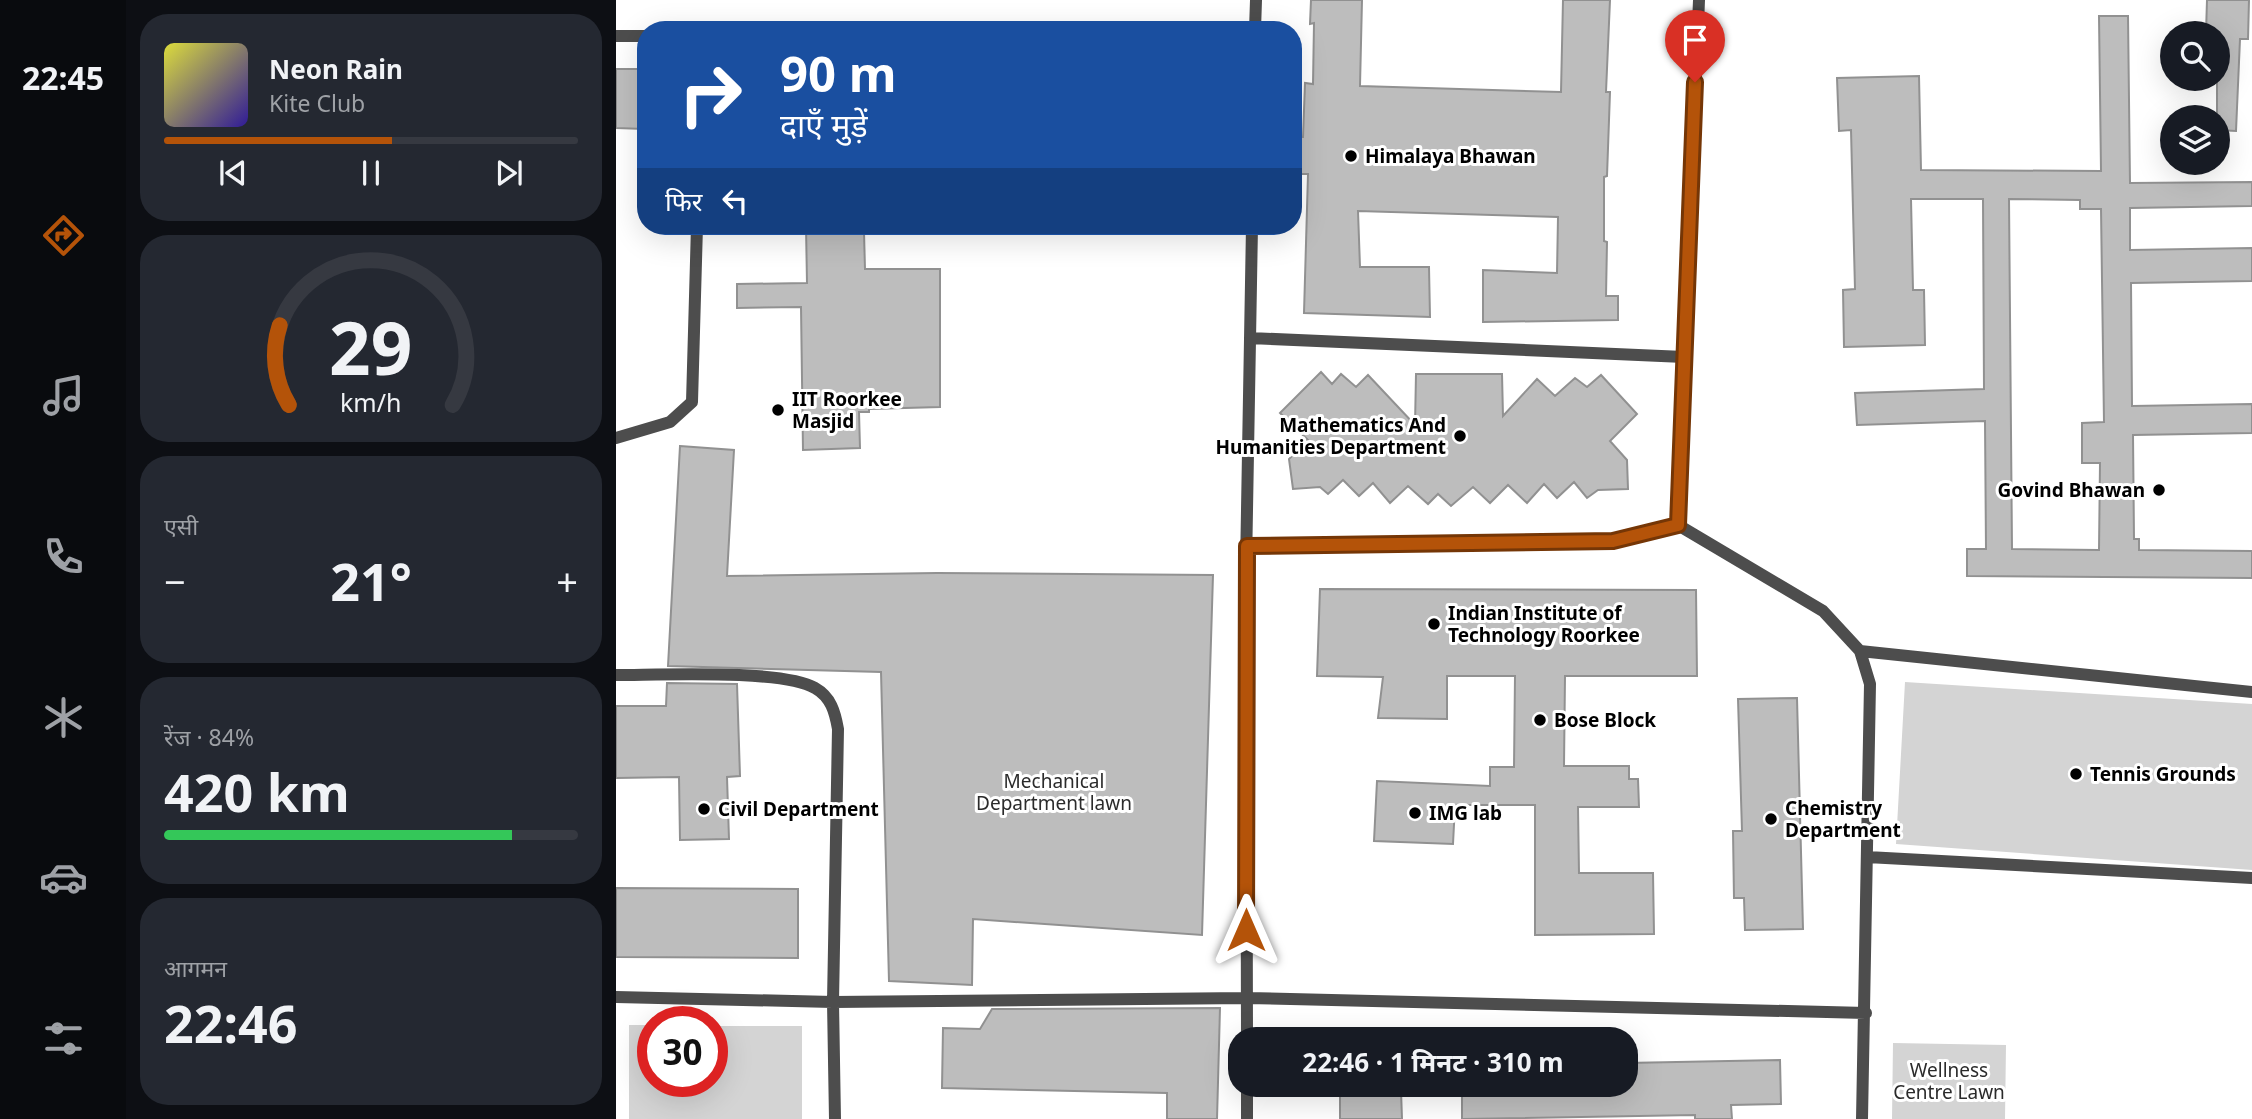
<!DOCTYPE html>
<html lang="hi">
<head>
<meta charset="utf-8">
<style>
  body { margin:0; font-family:"Noto Sans","Noto Sans Devanagari",sans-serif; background:#242831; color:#f1f3f6; height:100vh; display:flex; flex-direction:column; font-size:26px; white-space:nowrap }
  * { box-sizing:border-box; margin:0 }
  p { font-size:23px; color:#9ea1a6 }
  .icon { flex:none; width:38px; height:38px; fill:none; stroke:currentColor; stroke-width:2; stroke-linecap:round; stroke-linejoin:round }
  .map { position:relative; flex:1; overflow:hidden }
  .side { display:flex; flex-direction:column; gap:14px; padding:14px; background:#0d0f14; width:490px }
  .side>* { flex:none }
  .top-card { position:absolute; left:21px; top:21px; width:665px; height:214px; border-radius:28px; box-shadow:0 7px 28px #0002; background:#1a4fa0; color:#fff; overflow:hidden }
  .tools { position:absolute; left:1544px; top:21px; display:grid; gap:14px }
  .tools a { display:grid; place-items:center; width:70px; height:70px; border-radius:50%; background:#171b24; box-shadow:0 7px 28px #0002; font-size:35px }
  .speed { position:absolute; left:21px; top:1006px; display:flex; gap:14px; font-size:35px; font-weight:700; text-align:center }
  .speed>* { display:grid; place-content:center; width:91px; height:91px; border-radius:50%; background:#171b24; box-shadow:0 7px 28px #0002; line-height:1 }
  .speed .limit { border:10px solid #d22; background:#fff; color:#111 }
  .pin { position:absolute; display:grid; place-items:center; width:60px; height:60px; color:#fff; margin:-72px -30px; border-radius:50% 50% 50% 0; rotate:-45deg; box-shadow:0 0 7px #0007 }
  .pin .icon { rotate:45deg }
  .me { position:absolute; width:77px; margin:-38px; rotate:0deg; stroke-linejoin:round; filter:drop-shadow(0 0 5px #0008) }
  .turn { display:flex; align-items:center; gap:24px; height:147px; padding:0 28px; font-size:32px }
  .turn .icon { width:91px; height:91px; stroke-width:2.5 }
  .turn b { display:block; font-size:49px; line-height:60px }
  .then { display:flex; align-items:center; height:66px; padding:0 28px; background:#0003; gap:14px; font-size:26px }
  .big { font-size:52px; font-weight:700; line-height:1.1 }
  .side .widget { flex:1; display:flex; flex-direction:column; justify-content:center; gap:10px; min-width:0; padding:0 24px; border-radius:28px; background:#242831 }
  .side .dial { align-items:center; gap:0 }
  .dial svg { height:182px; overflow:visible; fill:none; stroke:#363941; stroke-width:7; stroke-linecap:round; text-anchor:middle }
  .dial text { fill:#f1f3f6; stroke:none }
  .song { display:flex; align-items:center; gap:21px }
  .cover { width:84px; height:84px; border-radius:10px; background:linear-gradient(135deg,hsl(60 70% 55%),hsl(250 70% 35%)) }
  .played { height:7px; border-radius:4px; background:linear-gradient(90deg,#b45309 55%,#363941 55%) }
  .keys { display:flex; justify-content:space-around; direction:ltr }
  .heat { display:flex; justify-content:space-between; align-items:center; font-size:38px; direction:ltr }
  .charge { height:10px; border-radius:5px; background:linear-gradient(90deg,#34c759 84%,#363941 0) }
  .trip { position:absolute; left:612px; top:1027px; width:410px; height:70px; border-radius:28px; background:#171b24; box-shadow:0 7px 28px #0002; font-weight:700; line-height:70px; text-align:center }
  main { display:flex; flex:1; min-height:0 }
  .dock { display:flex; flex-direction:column; width:126px; justify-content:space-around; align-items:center; background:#090b0e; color:#9ea1a6 }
  .dock .icon { width:49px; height:49px }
  .dock .on { color:#b45309 }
  .dock b { font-size:32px; color:#f1f3f6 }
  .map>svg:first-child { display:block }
  .green { fill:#d4d4d4 }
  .building { fill:#bdbdbd; stroke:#919191; stroke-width:2; fill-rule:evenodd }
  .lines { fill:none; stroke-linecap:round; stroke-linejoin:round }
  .minor { stroke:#4d4d4d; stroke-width:12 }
  .route-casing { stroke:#753606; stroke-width:18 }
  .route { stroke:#b45309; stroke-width:12 }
  .poi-dot { fill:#000; stroke:#fff; stroke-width:2.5 }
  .labels { text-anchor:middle; stroke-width:6; stroke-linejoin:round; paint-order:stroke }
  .poi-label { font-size:19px; font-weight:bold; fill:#000; stroke:#fff; text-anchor:start }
  .park-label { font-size:19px; fill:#2b2b2b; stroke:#fff }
</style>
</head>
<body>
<main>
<nav class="dock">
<b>22:45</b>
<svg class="icon on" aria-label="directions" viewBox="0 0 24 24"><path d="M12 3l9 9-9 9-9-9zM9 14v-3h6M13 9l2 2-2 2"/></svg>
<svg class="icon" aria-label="music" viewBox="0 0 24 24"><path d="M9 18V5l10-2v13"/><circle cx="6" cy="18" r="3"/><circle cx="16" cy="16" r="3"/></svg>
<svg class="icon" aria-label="phone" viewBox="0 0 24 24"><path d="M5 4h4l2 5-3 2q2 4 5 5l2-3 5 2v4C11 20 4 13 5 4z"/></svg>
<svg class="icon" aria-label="climate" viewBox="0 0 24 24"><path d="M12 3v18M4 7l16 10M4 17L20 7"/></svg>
<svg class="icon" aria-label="car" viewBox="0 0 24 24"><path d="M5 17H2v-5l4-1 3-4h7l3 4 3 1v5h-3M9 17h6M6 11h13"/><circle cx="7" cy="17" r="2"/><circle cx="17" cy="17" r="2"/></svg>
<svg class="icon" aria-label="filters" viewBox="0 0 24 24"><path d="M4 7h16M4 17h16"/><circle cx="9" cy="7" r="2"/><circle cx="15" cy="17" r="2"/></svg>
</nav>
<section class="side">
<div class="widget">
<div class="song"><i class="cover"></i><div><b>Neon Rain</b><p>Kite Club</p></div></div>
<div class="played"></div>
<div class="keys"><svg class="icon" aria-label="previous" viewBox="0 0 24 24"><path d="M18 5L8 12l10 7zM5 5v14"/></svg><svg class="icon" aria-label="pause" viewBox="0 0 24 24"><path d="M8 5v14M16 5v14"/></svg><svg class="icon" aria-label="next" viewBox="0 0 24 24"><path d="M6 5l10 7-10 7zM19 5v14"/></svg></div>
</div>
<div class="widget dial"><svg viewBox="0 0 100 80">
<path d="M14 69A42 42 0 1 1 86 69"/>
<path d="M14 69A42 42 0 0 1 10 34" stroke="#b45309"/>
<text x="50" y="56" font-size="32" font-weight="700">29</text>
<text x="50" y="72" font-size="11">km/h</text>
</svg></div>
<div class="widget"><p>एसी</p>
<div class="heat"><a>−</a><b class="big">21°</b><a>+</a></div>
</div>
<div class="widget"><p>रेंज · 84%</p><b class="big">420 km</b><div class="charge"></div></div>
<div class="widget"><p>आगमन</p><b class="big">22:46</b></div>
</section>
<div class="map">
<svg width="1636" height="1119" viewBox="0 0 1636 1119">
  <rect width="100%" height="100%" fill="#fff"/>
  <!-- green -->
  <path class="green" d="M1289 682 1636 704V870L1280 844Z
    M13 1025H37V1082H96V1026H186V1119H13Z
    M1277 1043 1390 1045 1389 1119H1276Z"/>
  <!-- building -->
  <path class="building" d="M695 0H746L744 86 945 92 947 0H994L990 92H994L991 176 988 177V241L991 242 990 296H1002V320L867 322V270L941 273 942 217 742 211 744 267H813L814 317 688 313 692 174H681L682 137H687L689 83 697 84 698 23 694 24Z
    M1591 0H1633L1632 39H1624L1620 131 1601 130V33H1590Z
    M1483 16H1512L1514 183 1636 182V206L1514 208V250L1636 248V281L1515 283 1516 406 1636 404V433L1517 435 1518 539H1523V550L1636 551V578L1351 576V549H1370L1369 421 1241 425 1239 393 1368 389 1367 199H1295L1297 290H1308L1309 345 1228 347 1227 290 1239 289 1235 130 1223 131 1221 78 1303 76 1305 170 1485 171ZM1393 199 1464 200V209H1485L1488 422 1466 423V463H1484L1483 550 1396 549Z
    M0 69H30L28 129 0 128Z
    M190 226H212V233L248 232 249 269H324V407L253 409V412H243L244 448 187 450 185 307 121 308V284L191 283Z
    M705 372 716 384 725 374 740 387 752 375 799 425 800 374H886L887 416 921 379 939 396 959 378 971 387 985 375 1021 414 994 441 1011 460 1012 489 982 490 971 498 958 482 941 498 928 484 911 503 892 485 874 503 857 487 835 506 822 494 812 504 792 486 774 503 757 483 743 496 727 480 712 494 704 487 677 489 673 459 692 440 664 413Z
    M64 446 118 450 111 576 321 573 597 575 586 935 357 919 356 985 273 981 265 672 52 666Z
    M704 589 1080 590 1081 676H949L948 766H1013V779H1022L1023 807H962L963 873H1037L1038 934 919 935V805H839L837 844 758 841 761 781 874 786V767H898L899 676H831V719L762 718 767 677 701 676Z
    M51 683 121 684 124 776 111 777 113 839 64 840 63 777 0 778V706H50Z
    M1181 698 1187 929 1129 930 1128 898H1118L1117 831H1126L1122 699Z
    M0 888 182 889V958L0 957Z
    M604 1008 601 1119H551V1093L326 1088 327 1028 364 1029 376 1009Z
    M1164 1060 1165 1104 1115 1105 1116 1119H1079V1115L846 1119V1085H1010V1063Z
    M785 1090 786 1119H724V1091Z"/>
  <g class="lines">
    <!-- minor -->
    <path class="minor" d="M639 30 640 0
      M0 36H30
      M634 338 1068 357
      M0 438 54 422 76 402 81 226
      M1062 525 1083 0
      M631 546 997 541 1062 525 1207 611 1244 651 1254 684 1246 1119
      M1244 651 1636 692
      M0 675C43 675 167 669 199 688 215 697 219 712 222 729L217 1002 219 1119
      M1251 857 1636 878
      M0 997 217 1002 631 998 1250 1013
      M631 1040 630 567 636 226
      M631 1085V1119"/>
  </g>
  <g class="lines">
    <!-- route casing -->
    <g class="route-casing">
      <path id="route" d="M630 930 631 546 997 541 1062 525 1079 82"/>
    </g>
    <!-- route -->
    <use href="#route" class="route"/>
  </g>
  <!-- markers -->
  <g class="poi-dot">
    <circle cx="735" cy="156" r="7"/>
    <circle cx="162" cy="410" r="7"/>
    <circle cx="844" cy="436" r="7"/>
    <circle cx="1543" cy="490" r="7"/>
    <circle cx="818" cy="624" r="7"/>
    <circle cx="924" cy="720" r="7"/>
    <circle cx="1460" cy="774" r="7"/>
    <circle cx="88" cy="809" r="7"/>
    <circle cx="799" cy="813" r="7"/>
    <circle cx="1155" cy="819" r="7"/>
  </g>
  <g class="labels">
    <!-- poi labels -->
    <g class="poi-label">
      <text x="749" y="163">Himalaya Bhawan</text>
      <text x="176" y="406">IIT Roorkee<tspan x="176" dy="22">Masjid</tspan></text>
      <text x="830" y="432" text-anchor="end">Mathematics And<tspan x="830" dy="22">Humanities Department</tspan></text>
      <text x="1529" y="497" text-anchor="end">Govind Bhawan</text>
      <text x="832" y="620">Indian Institute of<tspan x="832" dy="22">Technology Roorkee</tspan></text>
      <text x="938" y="727">Bose Block</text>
      <text x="1474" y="781">Tennis Grounds</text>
      <text x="1169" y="815">Chemistry<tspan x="1169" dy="22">Department</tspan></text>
      <text x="102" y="816">Civil Department</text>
      <text x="813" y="820">IMG lab</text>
    </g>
    <!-- park labels -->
    <g class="park-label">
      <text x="438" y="788">Mechanical<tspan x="438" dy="22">Department lawn</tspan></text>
      <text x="1333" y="1077">Wellness<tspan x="1333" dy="22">Centre Lawn</tspan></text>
    </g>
  </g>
</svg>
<div class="tools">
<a><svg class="icon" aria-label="search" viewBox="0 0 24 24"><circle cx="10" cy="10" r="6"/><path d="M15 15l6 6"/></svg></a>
<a><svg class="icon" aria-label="layers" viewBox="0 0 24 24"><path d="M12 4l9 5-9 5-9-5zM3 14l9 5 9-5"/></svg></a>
</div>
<div class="speed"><div class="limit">30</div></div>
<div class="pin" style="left:1079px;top:82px;background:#d93025"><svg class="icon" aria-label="arrive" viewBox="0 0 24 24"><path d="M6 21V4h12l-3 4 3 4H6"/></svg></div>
<svg class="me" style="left:630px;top:930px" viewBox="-20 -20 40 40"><path d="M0-17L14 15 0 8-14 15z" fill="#b45309" stroke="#fff" stroke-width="4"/></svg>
<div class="trip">22:46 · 1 मिनट · 310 m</div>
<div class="top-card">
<div class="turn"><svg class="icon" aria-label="right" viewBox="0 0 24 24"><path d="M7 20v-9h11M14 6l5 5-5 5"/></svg><div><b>90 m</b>दाएँ मुड़ें</div></div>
<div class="then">फिर<svg class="icon" aria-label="left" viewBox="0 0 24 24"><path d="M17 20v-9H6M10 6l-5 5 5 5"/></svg></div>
</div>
</div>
</main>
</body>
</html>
